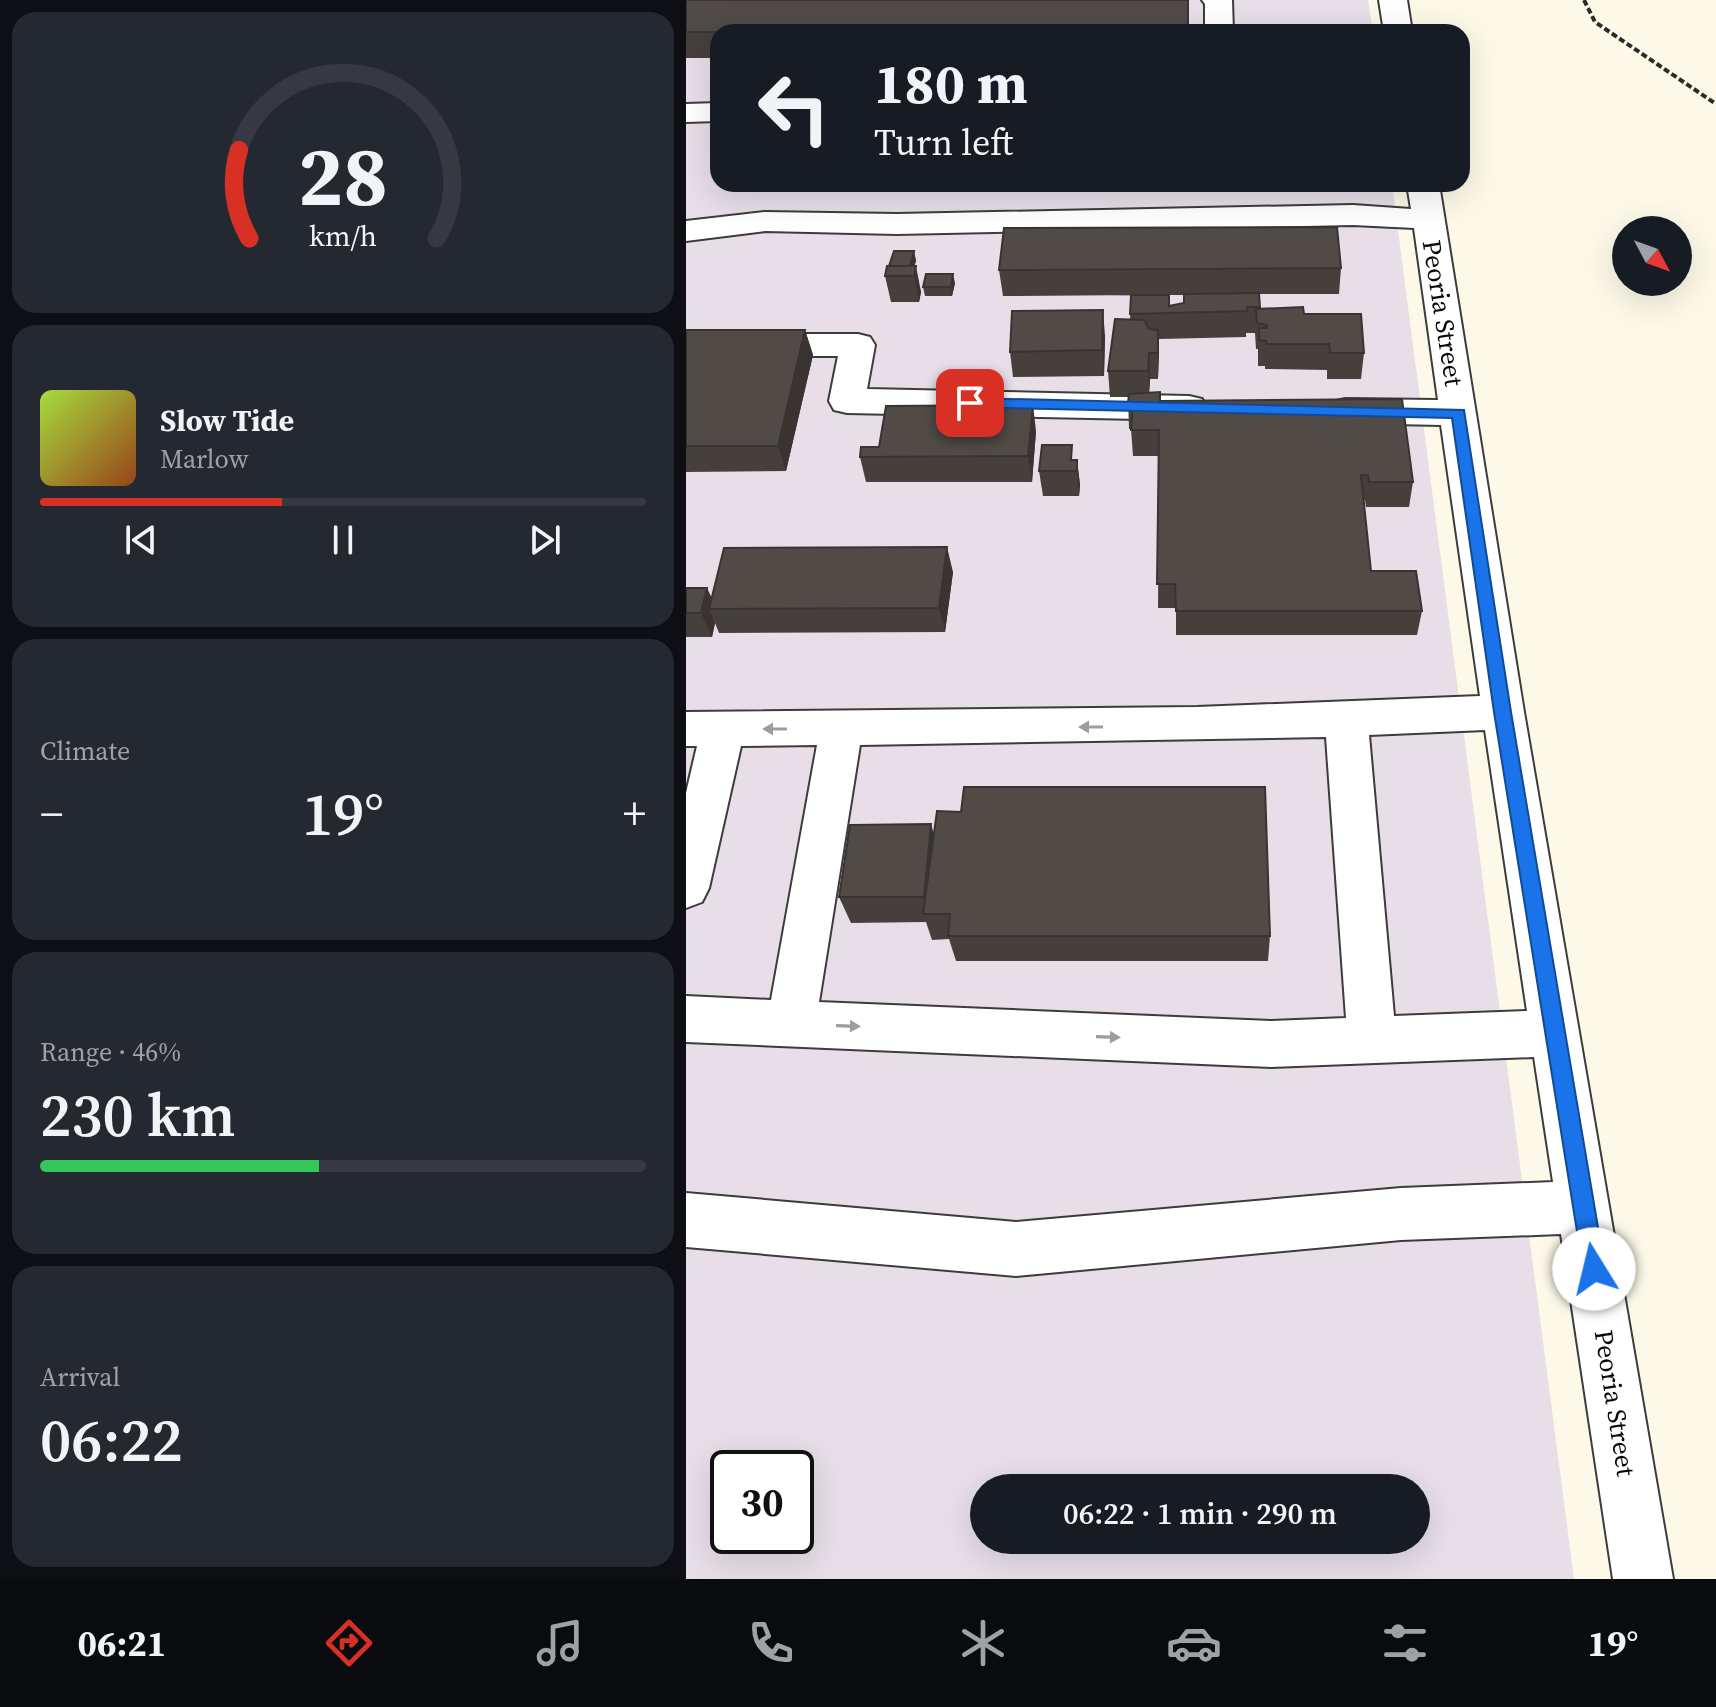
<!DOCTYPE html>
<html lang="en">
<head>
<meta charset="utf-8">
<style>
  body { margin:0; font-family:"Source Serif 4",serif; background:#242831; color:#f1f3f6; height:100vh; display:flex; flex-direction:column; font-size:30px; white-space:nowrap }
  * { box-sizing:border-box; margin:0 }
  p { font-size:26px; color:#9ea1a6 }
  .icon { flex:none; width:44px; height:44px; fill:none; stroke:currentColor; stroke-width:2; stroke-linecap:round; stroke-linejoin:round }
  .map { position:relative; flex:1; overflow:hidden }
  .sheet { display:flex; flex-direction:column; gap:12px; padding:12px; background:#0d0f14; width:686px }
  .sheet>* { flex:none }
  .hud { position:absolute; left:24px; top:24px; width:760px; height:168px; border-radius:24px; box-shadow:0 8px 32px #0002; background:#171b24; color:#f1f3f6; overflow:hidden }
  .needle { width:52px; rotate:131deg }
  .fabs { position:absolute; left:926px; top:216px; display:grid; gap:16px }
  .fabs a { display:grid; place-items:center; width:80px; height:80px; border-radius:50%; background:#171b24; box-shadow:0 8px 32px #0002; font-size:40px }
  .speed { position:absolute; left:24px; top:1450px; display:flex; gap:16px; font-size:40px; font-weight:700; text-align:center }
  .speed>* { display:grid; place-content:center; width:104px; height:104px; border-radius:50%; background:#171b24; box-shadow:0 8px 32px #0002; line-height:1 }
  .speed .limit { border:4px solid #111; border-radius:12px; background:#fff; color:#111 }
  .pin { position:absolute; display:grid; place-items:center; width:68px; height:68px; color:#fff; margin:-34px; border-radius:16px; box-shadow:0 4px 12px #0006 }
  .me { position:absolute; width:88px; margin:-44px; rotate:351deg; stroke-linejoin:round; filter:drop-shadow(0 0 6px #0008) }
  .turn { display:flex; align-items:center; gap:28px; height:168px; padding:0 32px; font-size:36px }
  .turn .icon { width:104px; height:104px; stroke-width:2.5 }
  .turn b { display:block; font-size:56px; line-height:68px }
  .big { font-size:60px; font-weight:600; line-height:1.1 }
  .sheet .widget { flex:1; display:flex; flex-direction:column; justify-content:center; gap:12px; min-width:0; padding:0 28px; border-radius:24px; background:#242831 }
  .sheet .dial { align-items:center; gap:0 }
  .dial svg { height:208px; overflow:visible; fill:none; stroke:#363941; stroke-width:7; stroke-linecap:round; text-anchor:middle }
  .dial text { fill:#f1f3f6; stroke:none }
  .song { display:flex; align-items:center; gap:24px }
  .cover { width:96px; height:96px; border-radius:12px; background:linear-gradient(135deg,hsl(80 70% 55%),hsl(20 70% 35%)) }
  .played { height:8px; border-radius:4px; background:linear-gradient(90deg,#d93025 40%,#363941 40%) }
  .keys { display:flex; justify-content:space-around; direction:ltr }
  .heat { display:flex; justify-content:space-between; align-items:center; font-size:44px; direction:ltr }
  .charge { height:12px; border-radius:6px; background:linear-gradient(90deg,#34c759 46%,#363941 0) }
  .trip { position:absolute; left:284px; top:1474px; width:460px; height:80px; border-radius:40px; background:#171b24; box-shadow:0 8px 32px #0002; font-weight:600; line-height:80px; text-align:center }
  .tab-bar { display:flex; height:128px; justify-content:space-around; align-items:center; background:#090b0e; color:#9ea1a6 }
  .tab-bar .icon { width:56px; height:56px }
  .tab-bar .on { color:#d93025 }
  .tab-bar b { font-size:36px; color:#f1f3f6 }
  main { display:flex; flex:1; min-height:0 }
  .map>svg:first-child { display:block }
  .industrial { fill:#e7dee8; fill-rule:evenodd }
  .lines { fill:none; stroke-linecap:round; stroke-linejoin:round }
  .minor-casing { stroke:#3c3c3c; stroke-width:4 }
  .path { stroke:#2b2b2b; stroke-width:4; stroke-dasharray:6 3; stroke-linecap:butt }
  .minor { fill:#fff; fill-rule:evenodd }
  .wall { fill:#46403d; fill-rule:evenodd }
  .shaded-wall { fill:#393432 }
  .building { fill:#514b47; stroke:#393432; stroke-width:2 }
  .oneway { fill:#9d9d9d }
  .route { fill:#1a73e8; stroke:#114b97; stroke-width:2 }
  .labels { text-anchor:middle; stroke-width:8; stroke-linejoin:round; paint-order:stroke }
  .street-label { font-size:26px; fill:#090909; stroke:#fff }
</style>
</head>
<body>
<main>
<section class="sheet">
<div class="widget dial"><svg viewBox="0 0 100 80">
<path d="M14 69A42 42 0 1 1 86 69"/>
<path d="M14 69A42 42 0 0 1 10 35" stroke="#d93025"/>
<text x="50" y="56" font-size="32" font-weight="700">28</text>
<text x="50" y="72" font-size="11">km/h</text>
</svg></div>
<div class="widget">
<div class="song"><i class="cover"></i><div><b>Slow Tide</b><p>Marlow</p></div></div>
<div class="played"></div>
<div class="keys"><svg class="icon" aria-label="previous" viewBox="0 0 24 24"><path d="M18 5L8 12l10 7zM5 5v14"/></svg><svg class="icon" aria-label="pause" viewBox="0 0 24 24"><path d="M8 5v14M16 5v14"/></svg><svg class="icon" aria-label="next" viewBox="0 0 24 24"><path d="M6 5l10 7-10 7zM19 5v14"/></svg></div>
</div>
<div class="widget"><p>Climate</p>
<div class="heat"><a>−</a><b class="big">19°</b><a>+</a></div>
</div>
<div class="widget"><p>Range · 46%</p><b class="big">230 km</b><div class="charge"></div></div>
<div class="widget"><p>Arrival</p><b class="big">06:22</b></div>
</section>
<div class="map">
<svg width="1030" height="1579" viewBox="0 0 1030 1579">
  <rect width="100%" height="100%" fill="#fdf9e8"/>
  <!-- industrial -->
  <path class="industrial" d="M0 0H682L687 32H32V184H706L888 1579H0ZM42 1468H110V1536H42ZM298 1488H730V1540H298Z"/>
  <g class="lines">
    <!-- minor casing -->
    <g class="minor-casing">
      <path id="minor" d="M516 0H546L547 32H519V4Z
        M693 0H721L726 32H698Z
        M32 103V121L0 122V104Z
        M721 184H753L838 712 987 1579H927L875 1234 715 1240 330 1276 0 1247V1193L330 1222 715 1188 867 1182 848 1057 585 1067 0 1042V996L85 1000 131 745 55 746 23 888 16 902 0 908V793L11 746H0V712L511 707 794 696 755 425 659 423 646 420 641 411 646 402 659 399 752 400 728 228 667 225 211 234 79 231 0 241V221L79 212 211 214 667 205 725 209ZM799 730 841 1011 708 1016 683 735ZM640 737 660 1018 585 1021 133 1002 174 745Z
        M0 334H172L184 337 189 345 181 389 503 396 516 399 521 408 516 417 503 420 161 413 148 410 143 401 152 356H0Z"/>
    </g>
    <!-- path -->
    <path class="path" d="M898 0 909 22 1030 104"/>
    <!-- minor -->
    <use href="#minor" class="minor"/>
  </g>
  <!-- wall -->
  <path class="wall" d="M0 0H502V32H32V58H0Z
    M228 251 230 261 228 266 235 292 233 302H205L199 276 203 266Z
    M655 268 653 294H573L574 309 618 314 678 353 675 379H641V370L579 369V366H572V349H570L569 333H560V337L473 339 472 379H464L463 392 475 401 727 482 723 507H680L679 500H678L685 571 736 611 731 635H490V608H472L473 456H447L445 429H443L442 397H424L422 371 444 320 445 295H457L317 296 313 270ZM483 295H498V303L484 306Z
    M269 283 266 296H239L237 287Z
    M0 330H119L127 355 100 471 0 472Z
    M419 336 418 376 327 377 324 352Z
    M350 431 346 482H180L174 457 193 447Z
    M387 460H391L394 485 393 496H357L353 471Z
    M267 572 259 632 33 633 29 623 26 637H0V588L26 598Z
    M248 833 584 936 582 961H270L263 939 246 940 240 922 165 923 153 897Z"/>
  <!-- shaded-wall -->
  <path class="shaded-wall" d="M228 251 230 261 225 277 224 268Z
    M230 266 235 292 233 302 228 276Z
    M267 274 269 283 266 296 265 287Z
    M417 310 419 336 418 376 416 350Z
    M119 330 127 355 100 471 92 446Z
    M472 330 473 355 472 379Z
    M463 353 464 379 463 397 462 371Z
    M347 405 350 431 346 482 342 456Z
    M391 460 394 485 393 496 391 471Z
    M261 547 267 572 259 632 253 608Z
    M21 588 31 609H23L29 623 26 637 15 613Z
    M245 824 253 851 243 914 238 897Z"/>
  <!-- building -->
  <path class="building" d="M0 0H502V31H450L449 32H0Z
    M651 227 655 268 313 270 318 228Z
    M208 251H228L224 266H203Z
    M201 266H230L228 276H199Z
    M240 274H267L265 287H237Z
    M573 293 574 307H561V311L444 314 445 295H483V306L498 303V294Z
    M617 307 618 314H675L678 353H644L643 344H581L580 341 573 340V328H581V325L571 323 570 309Z
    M417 310 416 350 324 352 326 311Z
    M429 319 458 320 463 329 472 330V353H463L462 371H422Z
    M0 330H119L92 446H0Z
    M474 392V401L716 399 727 482H683L682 475H675L685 571H730L736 611H490L489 584H471L473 430H445L447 403H442L443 394Z
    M347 405 342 456 174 457 175 447H193L200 406Z
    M356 445H386L385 460H391V471H353Z
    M261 547 253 608 23 609 38 548Z
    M0 588H21L15 613H0Z
    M278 787H579L584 936H262L264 914H237L251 811 275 812Z
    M245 824 238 897H153L164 825Z"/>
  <!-- one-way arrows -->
  <defs><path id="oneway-solid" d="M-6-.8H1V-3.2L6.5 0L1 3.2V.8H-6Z" transform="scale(2)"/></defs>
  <g class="oneway">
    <use href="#oneway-solid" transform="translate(405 727) rotate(180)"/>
    <use href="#oneway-solid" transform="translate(89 729) rotate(180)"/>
    <use href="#oneway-solid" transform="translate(162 1026) rotate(2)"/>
    <use href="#oneway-solid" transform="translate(422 1037) rotate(2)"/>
  </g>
  <!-- route -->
  <path class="route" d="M284 398 778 410 825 712 919 1269 916 1277 908 1280 900 1277 897 1269 808 712 766 418 278 407V400Z"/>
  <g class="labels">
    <!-- street labels -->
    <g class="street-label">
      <text transform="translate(757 313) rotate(81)" y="9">Peoria Street</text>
      <text transform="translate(929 1403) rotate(81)" y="9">Peoria Street</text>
    </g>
  </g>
</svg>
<div class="fabs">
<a><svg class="needle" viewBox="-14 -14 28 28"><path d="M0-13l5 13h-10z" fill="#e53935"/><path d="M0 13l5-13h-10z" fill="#9ea1a6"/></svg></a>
</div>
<div class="speed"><div class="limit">30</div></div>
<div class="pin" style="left:284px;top:403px;background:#d93025"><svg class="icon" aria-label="arrive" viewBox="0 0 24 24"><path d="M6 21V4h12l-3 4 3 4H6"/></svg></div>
<svg class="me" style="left:908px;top:1269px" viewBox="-20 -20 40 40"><circle r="19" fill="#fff"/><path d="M0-13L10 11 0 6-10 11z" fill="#1a73e8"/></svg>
<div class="trip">06:22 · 1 min · 290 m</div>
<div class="hud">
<div class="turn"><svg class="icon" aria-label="left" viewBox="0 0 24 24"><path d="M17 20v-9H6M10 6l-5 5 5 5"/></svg><div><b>180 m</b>Turn left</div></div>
</div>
</div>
</main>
<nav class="tab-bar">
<b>06:21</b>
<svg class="icon on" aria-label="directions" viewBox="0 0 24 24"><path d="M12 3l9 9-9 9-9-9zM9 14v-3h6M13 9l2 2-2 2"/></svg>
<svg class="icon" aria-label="music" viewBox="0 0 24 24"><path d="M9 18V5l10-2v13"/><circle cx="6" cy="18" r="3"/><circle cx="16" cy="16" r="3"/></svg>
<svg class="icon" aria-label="phone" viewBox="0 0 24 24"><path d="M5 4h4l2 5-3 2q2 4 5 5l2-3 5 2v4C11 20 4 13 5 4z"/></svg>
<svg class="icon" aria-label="climate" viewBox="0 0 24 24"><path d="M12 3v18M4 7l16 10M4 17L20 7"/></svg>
<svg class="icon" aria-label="car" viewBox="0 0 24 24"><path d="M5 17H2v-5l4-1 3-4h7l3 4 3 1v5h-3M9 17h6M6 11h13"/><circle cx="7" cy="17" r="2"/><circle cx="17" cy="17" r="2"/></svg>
<svg class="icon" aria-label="filters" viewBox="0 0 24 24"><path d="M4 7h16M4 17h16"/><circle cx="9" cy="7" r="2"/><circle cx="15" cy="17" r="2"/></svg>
<b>19°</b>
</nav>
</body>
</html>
